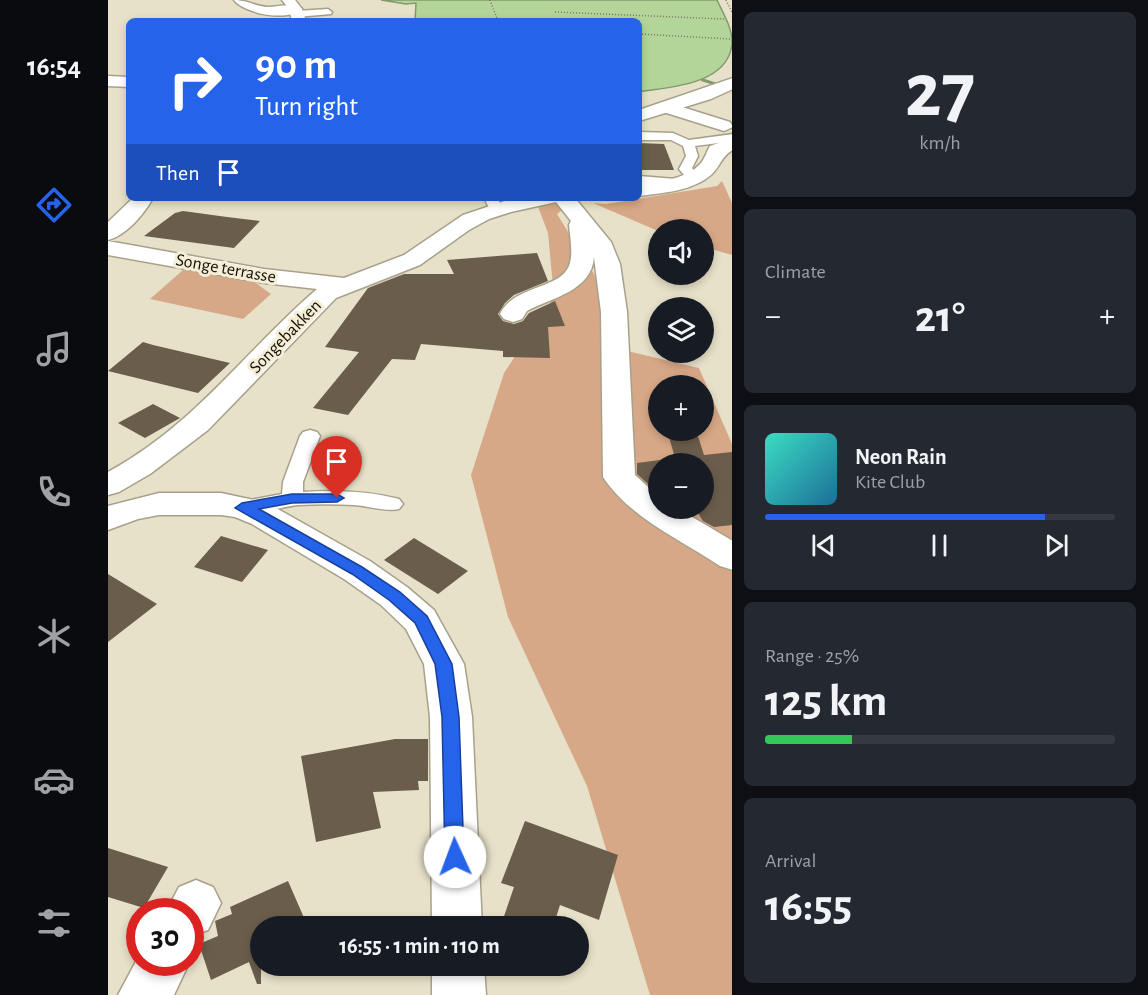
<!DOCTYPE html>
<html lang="en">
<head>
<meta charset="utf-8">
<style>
  body { margin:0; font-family:"Alegreya Sans",sans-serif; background:#242831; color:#f1f3f6; height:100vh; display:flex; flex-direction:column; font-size:22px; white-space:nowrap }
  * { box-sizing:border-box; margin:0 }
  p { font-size:20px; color:#9ea1a6 }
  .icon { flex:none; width:33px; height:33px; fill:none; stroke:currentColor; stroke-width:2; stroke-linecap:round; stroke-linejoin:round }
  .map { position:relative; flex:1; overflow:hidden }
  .drawer { display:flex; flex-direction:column; gap:12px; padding:12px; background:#0d0f14; width:416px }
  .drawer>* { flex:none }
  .top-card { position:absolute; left:18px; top:18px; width:516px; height:183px; border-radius:9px; box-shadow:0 3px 9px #0003; background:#2563eb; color:#fff; overflow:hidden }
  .controls { position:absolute; left:540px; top:219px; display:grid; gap:12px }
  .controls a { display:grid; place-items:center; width:66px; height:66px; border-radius:50%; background:#171b24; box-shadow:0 3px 9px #0003; font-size:30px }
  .speed { position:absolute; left:18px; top:898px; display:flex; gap:12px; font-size:30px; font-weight:700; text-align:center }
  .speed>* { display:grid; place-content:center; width:78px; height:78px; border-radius:50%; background:#171b24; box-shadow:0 3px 9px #0003; line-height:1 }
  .speed .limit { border:9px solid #d22; background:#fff; color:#111 }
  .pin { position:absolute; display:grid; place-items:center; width:51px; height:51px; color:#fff; margin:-62px -26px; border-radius:50% 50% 50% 0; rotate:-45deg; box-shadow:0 0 6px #0007 }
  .pin .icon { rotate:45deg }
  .me { position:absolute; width:66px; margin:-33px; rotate:358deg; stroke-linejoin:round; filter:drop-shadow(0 0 4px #0008) }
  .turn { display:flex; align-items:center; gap:21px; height:126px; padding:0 30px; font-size:27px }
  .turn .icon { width:78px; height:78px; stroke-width:2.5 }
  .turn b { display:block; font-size:42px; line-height:51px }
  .then { display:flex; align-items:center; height:57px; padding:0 30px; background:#0003; gap:12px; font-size:22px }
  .big { font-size:45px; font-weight:700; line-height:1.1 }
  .drawer .tile { flex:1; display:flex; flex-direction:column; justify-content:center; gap:9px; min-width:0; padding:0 21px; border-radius:9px; background:#242831 }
  .drawer .dial { align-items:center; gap:0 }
  .dial b { font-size:78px; line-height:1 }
  .song { display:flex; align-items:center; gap:18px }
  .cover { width:72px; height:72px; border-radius:9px; background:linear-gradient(135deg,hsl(170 70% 55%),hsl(200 70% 35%)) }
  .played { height:6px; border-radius:3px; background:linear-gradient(90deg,#2563eb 80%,#363941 80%) }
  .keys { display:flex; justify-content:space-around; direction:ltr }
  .heat { display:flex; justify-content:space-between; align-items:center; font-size:33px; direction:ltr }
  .charge { height:9px; border-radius:4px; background:linear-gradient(90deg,#34c759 25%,#363941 0) }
  .trip { position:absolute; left:142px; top:916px; width:339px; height:60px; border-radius:30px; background:#171b24; box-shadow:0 3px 9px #0003; font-weight:700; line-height:60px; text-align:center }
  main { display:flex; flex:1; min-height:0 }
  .menu { display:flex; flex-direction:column; width:108px; justify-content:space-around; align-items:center; background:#090b0e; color:#9ea1a6 }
  .menu .icon { width:42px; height:42px }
  .menu .on { color:#2563eb }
  .menu b { font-size:27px; color:#f1f3f6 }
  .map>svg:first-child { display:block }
  .green { fill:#d7a887; fill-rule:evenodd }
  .water { fill:#b4d59a; stroke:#839a6e; stroke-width:1.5 }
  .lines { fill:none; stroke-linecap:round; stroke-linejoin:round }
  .stream { fill:#839a6e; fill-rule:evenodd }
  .building { fill:#6a5d4b }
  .lane-casing { stroke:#a7a18b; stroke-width:3 }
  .street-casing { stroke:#a7a18b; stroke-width:3 }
  .secondary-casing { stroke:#a7a18b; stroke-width:3 }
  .primary-casing { stroke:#a7a18b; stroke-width:3 }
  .path { stroke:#797566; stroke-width:1.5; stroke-dasharray:1 2; stroke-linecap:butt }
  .lane { fill:#fff; fill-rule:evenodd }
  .street { fill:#fff; fill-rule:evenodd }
  .secondary { fill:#fff; fill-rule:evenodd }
  .primary { fill:#fff; fill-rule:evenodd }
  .route { fill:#2563eb; stroke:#184099; stroke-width:1.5 }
  .labels { text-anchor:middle; stroke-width:6; stroke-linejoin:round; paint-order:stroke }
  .far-street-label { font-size:18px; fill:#120f08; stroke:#f5eed6 }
</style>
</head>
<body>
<main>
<nav class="menu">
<b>16:54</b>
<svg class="icon on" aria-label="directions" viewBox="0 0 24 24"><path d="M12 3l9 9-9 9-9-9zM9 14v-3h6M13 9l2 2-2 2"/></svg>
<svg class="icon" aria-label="music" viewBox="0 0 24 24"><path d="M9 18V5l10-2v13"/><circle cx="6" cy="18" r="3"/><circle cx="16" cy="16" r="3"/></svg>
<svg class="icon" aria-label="phone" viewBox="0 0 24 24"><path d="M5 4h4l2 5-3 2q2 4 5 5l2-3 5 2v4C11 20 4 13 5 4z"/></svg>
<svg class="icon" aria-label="climate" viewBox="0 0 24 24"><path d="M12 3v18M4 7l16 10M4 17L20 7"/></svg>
<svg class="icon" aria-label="car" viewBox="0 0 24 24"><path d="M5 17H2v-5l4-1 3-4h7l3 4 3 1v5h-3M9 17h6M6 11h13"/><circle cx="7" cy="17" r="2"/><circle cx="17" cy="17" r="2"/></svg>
<svg class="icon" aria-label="filters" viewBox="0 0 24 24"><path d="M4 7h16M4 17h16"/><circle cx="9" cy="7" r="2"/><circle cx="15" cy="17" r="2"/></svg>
</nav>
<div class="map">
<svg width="625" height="995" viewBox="0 0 625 995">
  <rect width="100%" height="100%" fill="#e7e1c9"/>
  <!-- green -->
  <path class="green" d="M614 181 624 203V255L596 247V230L550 231 485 203 498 204 609 186Z
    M429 204H462L449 214 486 274 511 349 591 368 624 444V995H542L479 786 400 617 363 475 396 373 446 297 440 233ZM550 386H596V430H550ZM550 464H596V508H550Z
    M75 270 142 279 163 294 135 319 42 299Z"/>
  <!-- water -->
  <path class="water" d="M273 0H609C615 13 625 29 624 44 620 85 561 87 531 92V21H307L308 3 298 4Z"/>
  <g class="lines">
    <!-- stream -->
    <path class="stream" d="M593 79H597L624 88 621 90 593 81Z"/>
  </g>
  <!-- building -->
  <path class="building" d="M531 143 556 144 566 170H531Z
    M75 211 119 217 152 221 126 248 36 236 67 213Z
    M429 253 440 281 406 295 397 303 390 314 395 321 406 324 415 321 421 313 447 301 457 326 440 327 442 358 395 357V351L313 344 307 360 284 359 240 415 205 408 251 352 217 347 260 288 296 274H346L339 260Z
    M35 342 45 345 122 363 90 393 0 371Z
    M45 404 72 418 37 438 10 423Z
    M559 430H588L596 455 624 452V525L606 527 595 521 587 508H596V464H550V493L529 474V463L567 458Z
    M113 536 160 550 134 582 86 567Z
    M306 538 360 571 330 594 276 560Z
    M0 574 49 604 0 642Z
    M287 739H320V781H310L311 790 265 792 273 828 208 842 193 756Z
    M417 821 510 855 491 920 452 905 445 927H408L394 922 406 887 393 883Z
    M0 848 60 867 36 908 0 897Z
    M180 881 200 927H153V984H149L141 962 103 980 91 944 110 936 107 921 124 914 122 907Z"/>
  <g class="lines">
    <!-- lane casing -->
    <g class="lane-casing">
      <path id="lane" d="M220 9 224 12 223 14 189 17 185 14 189 11Z
        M531 132 565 133 581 140 625 134V141L587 146 590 156 584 168 592 178 586 182 581 181 571 169 578 156 575 146 563 140H531Z
        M531 176 568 179 574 183 568 187 531 184Z
        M377 198H391V202L399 209 392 213C383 211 379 207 377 198Z
        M202 430 209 432 212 436 195 482V492C227 490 260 491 291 499L295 504 291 509C277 512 261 506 246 505 227 504 209 504 190 505 172 507 143 517 126 513L123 508 126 503 174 494 175 482 192 436 195 432Z"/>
    </g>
    <!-- street casing -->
    <g class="street-casing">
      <path id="street" d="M126 0C138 0 147 6 160 7 170 7 185 2 194 9 180 22 137 14 126 0Z
        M0 76 21 77V87L0 86Z
        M625 138V150C614 155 612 167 603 175 585 191 554 193 531 196V184C552 181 578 180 593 163 597 158 599 151 602 146Z
        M25 198H45C36 214 19 235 0 240V222Z
        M406 198H467L503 242 512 264 519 312 527 475 550 496V508H569L625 541V570L612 566C572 539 523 519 495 477L493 312 486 257C484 291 443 298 419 311L414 319 405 322 396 319 392 314C406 284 455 290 462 263 465 251 462 237 461 225L463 221 448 202 403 212 381 219 361 230 312 265 228 298 100 430 42 474 11 492 0 495V472C87 425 136 352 209 289L156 283 0 255V241L156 269 236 278 296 255 355 215Z
        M51 493H113L146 500 168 508 262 561 299 587 326 610 356 664 364 717 374 927H324L322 717 316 664 298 629 273 605 236 579 144 524 127 517 113 515H51L30 519 0 530V506Z
        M88 880 105 887 113 903 100 930 82 936V912H58L71 887Z
        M32 954V963H81L66 995H10Z
        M324 966H376L378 995H324Z"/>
    </g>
    <!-- secondary casing -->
    <g class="secondary-casing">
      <path id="secondary" d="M558 102 622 122 625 127 616 131 552 111 549 107 552 103Z"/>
    </g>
    <!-- primary casing -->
    <g class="primary-casing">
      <path id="primary" d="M174 0H187L194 9 198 21H184L181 9Z
        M625 78V89L603 99 531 121V110Z"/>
    </g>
    <!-- path -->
    <path class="path" d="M382 0 390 21
      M618 0 625 14
      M447 12 616 19
      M531 34 623 39"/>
    <!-- lane -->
    <use href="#lane" class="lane"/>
    <!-- street -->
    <use href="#street" class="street"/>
    <!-- secondary -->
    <use href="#secondary" class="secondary"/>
    <!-- primary -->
    <use href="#primary" class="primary"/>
  </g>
  <!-- route -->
  <path class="route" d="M184 494H229L236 498 229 502 184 503 151 509 254 567 292 592 319 616 344 664 351 717 356 857 354 863 347 866 340 863 337 857 334 717 327 664 307 623 281 600 244 574 127 508 134 503Z"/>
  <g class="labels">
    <!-- far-street labels -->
    <g class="far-street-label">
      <text transform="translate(118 268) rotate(10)" y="6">Songe terrasse</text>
      <text transform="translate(177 336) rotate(-46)" y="6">Songebakken</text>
    </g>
  </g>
</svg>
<div class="controls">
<a><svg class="icon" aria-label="sound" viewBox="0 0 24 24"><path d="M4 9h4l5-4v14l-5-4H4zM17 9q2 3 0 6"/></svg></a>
<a><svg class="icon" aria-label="layers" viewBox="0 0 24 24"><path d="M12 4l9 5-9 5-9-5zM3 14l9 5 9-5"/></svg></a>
<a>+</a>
<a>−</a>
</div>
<div class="speed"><div class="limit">30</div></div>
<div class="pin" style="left:229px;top:498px;background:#d93025"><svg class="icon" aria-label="arrive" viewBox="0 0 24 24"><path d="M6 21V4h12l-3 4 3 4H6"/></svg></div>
<svg class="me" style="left:347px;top:857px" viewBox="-20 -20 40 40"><circle r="19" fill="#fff"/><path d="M0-13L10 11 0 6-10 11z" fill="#2563eb"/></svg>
<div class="trip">16:55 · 1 min · 110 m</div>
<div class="top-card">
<div class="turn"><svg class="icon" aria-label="right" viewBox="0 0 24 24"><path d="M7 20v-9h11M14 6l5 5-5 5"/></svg><div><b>90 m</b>Turn right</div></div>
<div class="then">Then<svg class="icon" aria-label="arrive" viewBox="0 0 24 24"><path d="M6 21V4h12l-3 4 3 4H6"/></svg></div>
</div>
</div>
<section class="drawer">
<div class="tile dial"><b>27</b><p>km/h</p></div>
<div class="tile"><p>Climate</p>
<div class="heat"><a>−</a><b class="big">21°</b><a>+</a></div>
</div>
<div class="tile">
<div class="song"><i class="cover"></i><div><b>Neon Rain</b><p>Kite Club</p></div></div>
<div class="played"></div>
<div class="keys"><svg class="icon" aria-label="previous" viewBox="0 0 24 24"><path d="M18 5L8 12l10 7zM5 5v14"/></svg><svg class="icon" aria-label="pause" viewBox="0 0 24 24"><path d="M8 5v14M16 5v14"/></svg><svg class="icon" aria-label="next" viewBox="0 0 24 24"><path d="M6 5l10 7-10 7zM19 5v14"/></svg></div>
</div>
<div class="tile"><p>Range · 25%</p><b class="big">125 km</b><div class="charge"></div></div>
<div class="tile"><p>Arrival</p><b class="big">16:55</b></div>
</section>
</main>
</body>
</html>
